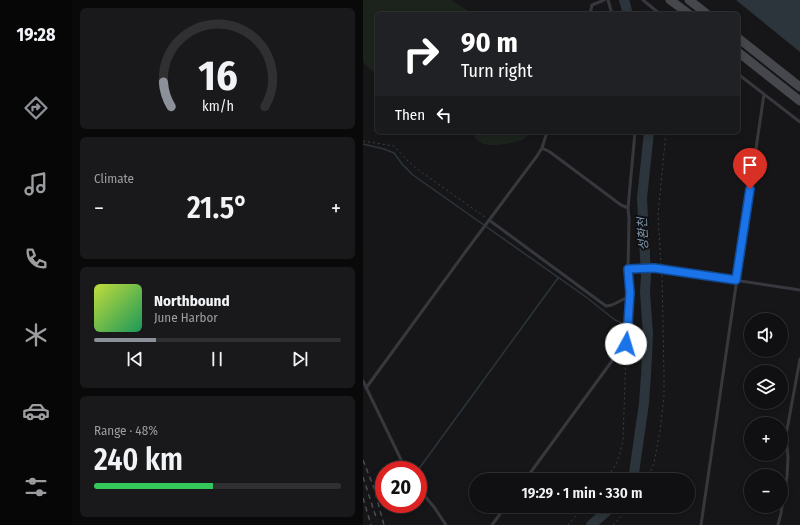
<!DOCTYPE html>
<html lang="en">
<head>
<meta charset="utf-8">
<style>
  body { margin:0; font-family:"Fira Sans Condensed","Noto Sans KR",sans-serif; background:#19191b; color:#f1f3f6; height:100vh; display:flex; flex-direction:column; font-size:15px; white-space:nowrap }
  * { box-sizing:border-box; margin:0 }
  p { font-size:13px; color:#9c9d9f }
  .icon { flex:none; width:22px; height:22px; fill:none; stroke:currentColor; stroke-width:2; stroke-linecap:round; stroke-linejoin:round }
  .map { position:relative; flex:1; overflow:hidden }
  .drawer { display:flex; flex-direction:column; gap:8px; padding:8px; background:#09090a; width:291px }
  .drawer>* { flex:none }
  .top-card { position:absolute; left:12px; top:12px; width:365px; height:122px; border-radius:6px; box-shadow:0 2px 6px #0003,0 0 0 1px #303032; background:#202124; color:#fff; overflow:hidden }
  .fabs { position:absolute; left:381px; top:313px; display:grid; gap:8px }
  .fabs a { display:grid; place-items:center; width:44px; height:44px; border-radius:50%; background:#101012; box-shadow:0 2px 6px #0003,0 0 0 1px #303032; font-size:20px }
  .speed { position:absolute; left:12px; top:461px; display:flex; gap:8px; font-size:20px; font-weight:700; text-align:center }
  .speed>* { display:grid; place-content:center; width:52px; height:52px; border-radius:50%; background:#101012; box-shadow:0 2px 6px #0003,0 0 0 1px #303032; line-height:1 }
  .speed .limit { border:6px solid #d22; background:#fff; color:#111 }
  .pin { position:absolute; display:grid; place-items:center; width:34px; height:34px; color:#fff; margin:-41px -17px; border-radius:50% 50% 50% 0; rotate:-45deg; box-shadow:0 0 4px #0007 }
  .pin .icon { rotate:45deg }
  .me { position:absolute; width:44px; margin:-22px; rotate:6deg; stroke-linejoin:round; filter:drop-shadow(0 0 3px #0008) }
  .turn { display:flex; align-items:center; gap:14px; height:84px; padding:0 20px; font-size:18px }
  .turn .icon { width:52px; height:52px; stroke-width:2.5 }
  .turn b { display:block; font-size:28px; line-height:34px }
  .then { display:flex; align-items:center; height:38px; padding:0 20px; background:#0003; gap:8px; font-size:15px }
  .big { font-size:30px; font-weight:600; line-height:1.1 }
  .drawer .card { flex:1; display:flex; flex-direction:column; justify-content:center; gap:6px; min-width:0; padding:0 14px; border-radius:6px; background:#19191b }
  .drawer .dial { align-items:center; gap:0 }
  .dial svg { height:104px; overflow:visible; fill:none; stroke:#303032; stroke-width:7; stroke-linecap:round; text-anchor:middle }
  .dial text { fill:#f1f3f6; stroke:none }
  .song { display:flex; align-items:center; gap:12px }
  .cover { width:48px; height:48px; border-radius:6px; background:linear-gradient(135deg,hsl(70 70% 55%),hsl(150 70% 35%)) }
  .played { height:4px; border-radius:2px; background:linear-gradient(90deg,#8c9099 25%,#303032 25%) }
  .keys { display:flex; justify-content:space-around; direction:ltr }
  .heat { display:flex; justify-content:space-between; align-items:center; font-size:22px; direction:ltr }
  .charge { height:6px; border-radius:3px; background:linear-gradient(90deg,#34c759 48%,#303032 0) }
  .trip { position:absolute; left:106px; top:473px; width:226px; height:40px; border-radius:20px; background:#101012; box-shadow:0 2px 6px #0003,0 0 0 1px #303032; font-weight:600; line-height:40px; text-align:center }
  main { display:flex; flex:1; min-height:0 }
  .tab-bar { display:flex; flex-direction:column; width:72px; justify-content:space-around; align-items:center; background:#060607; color:#9c9d9f }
  .tab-bar .icon { width:28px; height:28px }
  .tab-bar .current { color:#8c9099 }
  .tab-bar b { font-size:18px; color:#f1f3f6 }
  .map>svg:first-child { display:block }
  .green { fill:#1c231d }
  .water { fill:#2c353c }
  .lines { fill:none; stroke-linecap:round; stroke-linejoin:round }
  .stream { stroke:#2c353c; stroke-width:1.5 }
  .river { stroke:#2c353c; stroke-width:10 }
  .path { stroke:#3d3f44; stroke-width:1; stroke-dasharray:2 3; stroke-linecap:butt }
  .service { stroke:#37383d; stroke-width:3 }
  .secondary { stroke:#45474d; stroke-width:9 }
  .rail { stroke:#4a4c52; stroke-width:1.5; stroke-dasharray:5 4; stroke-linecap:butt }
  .route-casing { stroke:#114b97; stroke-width:10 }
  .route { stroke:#1a73e8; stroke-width:7 }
  .labels { text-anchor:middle; stroke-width:4; stroke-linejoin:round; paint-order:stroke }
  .water-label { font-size:12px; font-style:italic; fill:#7f9bb3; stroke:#111113 }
</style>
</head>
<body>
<main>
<nav class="tab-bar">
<b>19:28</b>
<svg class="icon current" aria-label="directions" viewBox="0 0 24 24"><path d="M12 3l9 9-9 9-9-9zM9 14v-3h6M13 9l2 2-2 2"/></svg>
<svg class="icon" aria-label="music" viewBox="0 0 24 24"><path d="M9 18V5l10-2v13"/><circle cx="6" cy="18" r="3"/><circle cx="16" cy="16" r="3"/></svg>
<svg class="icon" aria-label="phone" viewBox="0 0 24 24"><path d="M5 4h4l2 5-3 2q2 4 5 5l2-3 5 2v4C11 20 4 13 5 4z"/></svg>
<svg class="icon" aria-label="climate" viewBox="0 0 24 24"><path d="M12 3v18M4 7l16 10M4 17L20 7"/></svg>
<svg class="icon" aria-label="car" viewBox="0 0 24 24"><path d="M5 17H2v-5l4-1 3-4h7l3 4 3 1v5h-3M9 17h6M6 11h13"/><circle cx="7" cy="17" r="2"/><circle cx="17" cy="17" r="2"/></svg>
<svg class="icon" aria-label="filters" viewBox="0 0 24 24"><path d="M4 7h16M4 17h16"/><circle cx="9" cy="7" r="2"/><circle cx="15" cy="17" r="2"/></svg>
</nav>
<section class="drawer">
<div class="card dial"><svg viewBox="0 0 100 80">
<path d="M14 69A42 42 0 1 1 86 69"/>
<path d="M14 69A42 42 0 0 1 8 50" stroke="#8c9099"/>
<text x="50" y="56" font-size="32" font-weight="700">16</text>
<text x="50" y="72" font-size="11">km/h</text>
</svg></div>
<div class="card"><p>Climate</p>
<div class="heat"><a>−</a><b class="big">21.5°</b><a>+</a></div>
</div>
<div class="card">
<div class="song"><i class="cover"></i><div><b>Northbound</b><p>June Harbor</p></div></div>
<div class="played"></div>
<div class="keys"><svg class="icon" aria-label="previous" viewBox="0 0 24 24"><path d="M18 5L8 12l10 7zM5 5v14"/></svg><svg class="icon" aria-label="pause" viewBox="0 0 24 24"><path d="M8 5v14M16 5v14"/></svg><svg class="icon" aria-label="next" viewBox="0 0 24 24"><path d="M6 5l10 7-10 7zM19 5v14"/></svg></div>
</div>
<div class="card"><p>Range · 48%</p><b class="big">240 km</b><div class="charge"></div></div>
</section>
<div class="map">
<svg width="437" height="525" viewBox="0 0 437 525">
  <rect width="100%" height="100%" fill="#161618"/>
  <!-- green -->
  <path class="green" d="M0 0H88L110 14H14V76L0 62Z
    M108 132H168C166 134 164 137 161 139 154 143 129 147 121 144 115 142 112 137 108 132Z"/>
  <!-- water -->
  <path class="water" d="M373 0H437V52Z"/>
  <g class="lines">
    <!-- stream -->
    <path class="stream" d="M0 144 21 149 31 153 39 164 50 175 223 297 252 320 285 334
      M55 470 195 278"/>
    <!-- river -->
    <path class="river" d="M261 0 265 14
      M270 480 281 403 283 375 285 334 282 292 283 276 279 198 286 132
      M228 525 250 506"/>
    <!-- path -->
    <path class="path" d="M282 14 284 9
      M0 141 31 146 45 161 54 169 122 217
      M298 265 295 214 303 132
      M242 480 253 465 257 453 260 440 263 353
      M284 480 291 463 297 431 301 396V375L299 274
      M205 525 221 506
      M250 525 268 506"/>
    <!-- service -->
    <path class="service" d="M245 0 249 14
      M280 0 297 14
      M227 14 229 5 241 0
      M375 74 437 122
      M179 148 187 152 258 205 265 208
      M126 220 243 306 249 305 267 296
      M265 269 291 268 437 290
      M0 381 43 470
      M3 388 103 251 174 156 179 148 184 132
      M162 480 257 350 262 348 264 339 267 293 265 269 266 219 265 208 272 132
      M55 488 71 507 83 525
      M129 525 143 506
      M338 525 401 94
      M415 525 418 513 424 477 425 458 423 435 437 359"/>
    <!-- secondary -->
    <path class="secondary" d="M307 0 326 14
      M326 0 344 14
      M375 38 437 87
      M375 52 437 101"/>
    <!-- rail -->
    <path class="rail" d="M0 460 11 488 21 525
      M0 477 14 520
      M0 498 8 525"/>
  </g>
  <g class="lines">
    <!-- route casing -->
    <g class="route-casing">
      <path id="route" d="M263 344 264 339 267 293 265 269 291 268 373 280 387 189"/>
    </g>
    <!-- route -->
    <use href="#route" class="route"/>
  </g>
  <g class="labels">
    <!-- water labels -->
    <g class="water-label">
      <text transform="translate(280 234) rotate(-93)" y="4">성환천</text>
    </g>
  </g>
</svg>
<div class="fabs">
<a><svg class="icon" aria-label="sound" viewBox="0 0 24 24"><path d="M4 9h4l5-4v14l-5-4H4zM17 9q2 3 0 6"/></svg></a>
<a><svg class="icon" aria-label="layers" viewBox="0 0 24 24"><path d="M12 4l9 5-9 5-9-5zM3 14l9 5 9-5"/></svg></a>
<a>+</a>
<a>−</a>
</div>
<div class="speed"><div class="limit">20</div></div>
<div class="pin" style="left:387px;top:189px;background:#d93025"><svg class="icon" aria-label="arrive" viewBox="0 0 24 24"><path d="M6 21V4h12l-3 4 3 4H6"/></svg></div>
<svg class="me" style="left:263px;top:344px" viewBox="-20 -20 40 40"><circle r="19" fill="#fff"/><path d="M0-13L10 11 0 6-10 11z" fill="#1a73e8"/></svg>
<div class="trip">19:29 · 1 min · 330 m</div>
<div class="top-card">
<div class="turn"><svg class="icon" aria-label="right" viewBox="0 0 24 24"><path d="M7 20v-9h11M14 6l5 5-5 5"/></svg><div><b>90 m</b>Turn right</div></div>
<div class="then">Then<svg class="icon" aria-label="left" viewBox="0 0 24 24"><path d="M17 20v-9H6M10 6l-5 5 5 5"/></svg></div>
</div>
</div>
</main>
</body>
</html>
